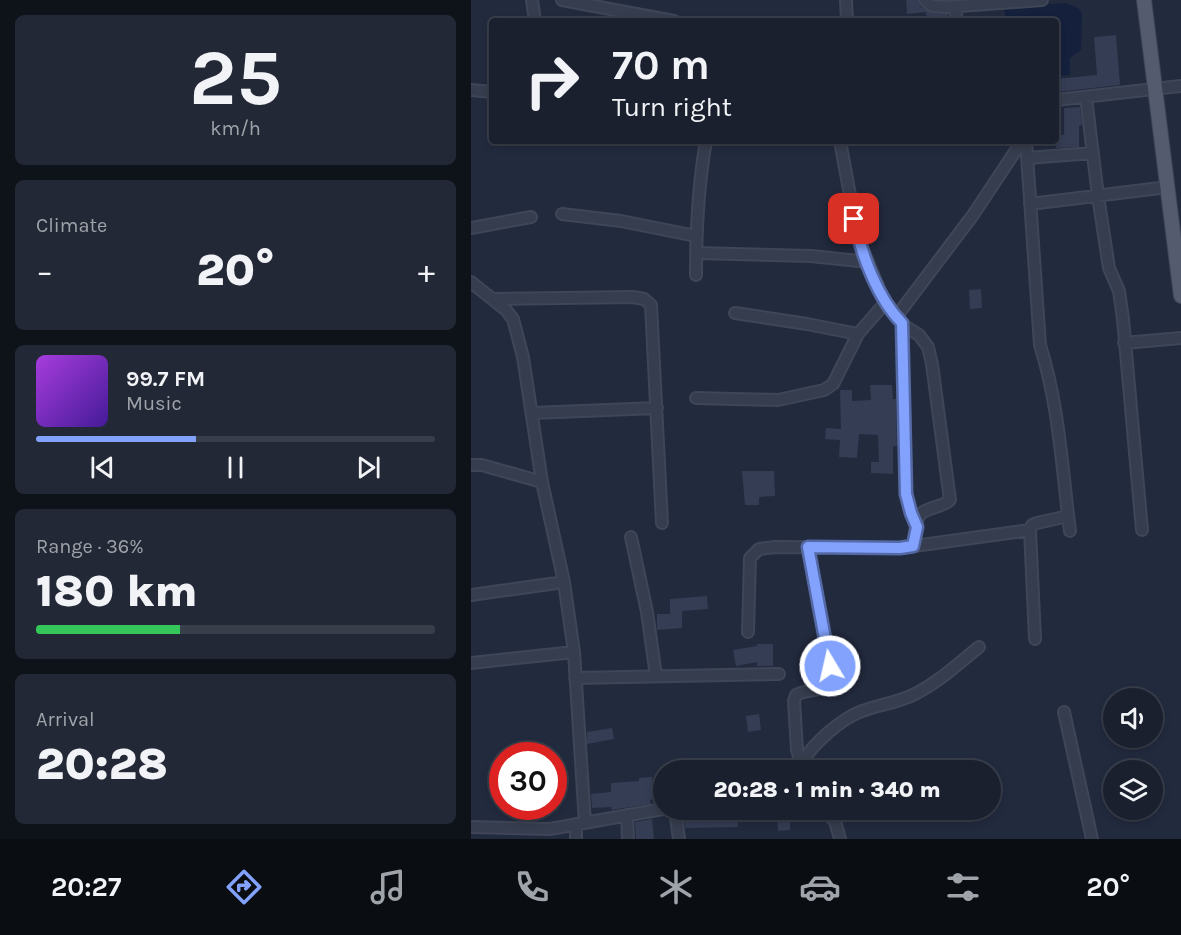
<!DOCTYPE html>
<html lang="en">
<head>
<meta charset="utf-8">
<style>
  body { margin:0; font-family:Karla,sans-serif; background:#232836; color:#f1f3f6; height:100vh; display:flex; flex-direction:column; font-size:22px; white-space:nowrap }
  * { box-sizing:border-box; margin:0 }
  p { font-size:20px; color:#9fa3aa }
  .icon { flex:none; width:33px; height:33px; fill:none; stroke:currentColor; stroke-width:2; stroke-linecap:round; stroke-linejoin:round }
  .map { position:relative; flex:1; overflow:hidden }
  .details { display:flex; flex-direction:column; gap:15px; padding:15px; background:#0e1219; width:471px }
  .details>* { flex:none }
  .hud { position:absolute; left:18px; top:18px; width:570px; height:126px; border-radius:6px; box-shadow:0 3px 9px #0003,0 0 0 2px #383e4a; background:#1a202e; color:#f1f3f6; overflow:hidden }
  .tools { position:absolute; left:632px; top:688px; display:grid; gap:12px }
  .tools a { display:grid; place-items:center; width:60px; height:60px; border-radius:50%; background:#1a202e; box-shadow:0 3px 9px #0003,0 0 0 2px #383e4a; font-size:30px }
  .speed { position:absolute; left:18px; top:742px; display:flex; gap:12px; font-size:30px; font-weight:700; text-align:center }
  .speed>* { display:grid; place-content:center; width:78px; height:78px; border-radius:50%; background:#1a202e; box-shadow:0 3px 9px #0003,0 0 0 2px #383e4a; line-height:1 }
  .speed .limit { border:9px solid #d22; background:#fff; color:#111 }
  .pin { position:absolute; display:grid; place-items:center; width:51px; height:51px; color:#fff; margin:-26px; border-radius:12px; box-shadow:0 3px 9px #0006 }
  .me { position:absolute; width:66px; margin:-33px; rotate:351deg; stroke-linejoin:round; filter:drop-shadow(0 0 4px #0008) }
  .turn { display:flex; align-items:center; gap:21px; height:126px; padding:0 24px; font-size:27px }
  .turn .icon { width:78px; height:78px; stroke-width:2.5 }
  .turn b { display:block; font-size:42px; line-height:51px }
  .big { font-size:45px; font-weight:800; line-height:1.1 }
  .details .card { flex:1; display:flex; flex-direction:column; justify-content:center; gap:9px; min-width:0; padding:0 21px; border-radius:9px; background:#232836 }
  .details .dial { align-items:center; gap:0 }
  .dial b { font-size:78px; line-height:1 }
  .song { display:flex; align-items:center; gap:18px }
  .cover { width:72px; height:72px; border-radius:9px; background:linear-gradient(135deg,hsl(280 70% 55%),hsl(260 70% 35%)) }
  .played { height:6px; border-radius:3px; background:linear-gradient(90deg,#82a2fe 40%,#383e4a 40%) }
  .keys { display:flex; justify-content:space-around; direction:ltr }
  .heat { display:flex; justify-content:space-between; align-items:center; font-size:33px; direction:ltr }
  .charge { height:9px; border-radius:4px; background:linear-gradient(90deg,#34c759 36%,#383e4a 0) }
  .trip { position:absolute; left:182px; top:760px; width:348px; height:60px; border-radius:30px; background:#1a202e; box-shadow:0 3px 9px #0003,0 0 0 2px #383e4a; font-weight:800; line-height:60px; text-align:center }
  .tabs { display:flex; height:96px; justify-content:space-around; align-items:center; background:#0a0d12; color:#9fa3aa }
  .tabs .icon { width:42px; height:42px }
  .tabs .active { color:#82a2fe }
  .tabs b { font-size:27px; color:#f1f3f6 }
  main { display:flex; flex:1; min-height:0 }
  .map>svg:first-child { display:block }
  .water { fill:#14203c }
  .building { fill:#343d54 }
  .lines { fill:none; stroke-linecap:round; stroke-linejoin:round }
  .minor-casing { stroke:#3f4657; stroke-width:14 }
  .major-casing { stroke:#3f4657; stroke-width:16 }
  .minor { stroke:#363d4e; stroke-width:10 }
  .major { stroke:#545b6e; stroke-width:14 }
  .route-casing { stroke:#5469a5; stroke-width:15 }
  .route { stroke:#82a2fe; stroke-width:10 }
</style>
</head>
<body>
<main>
<section class="details">
<div class="card dial"><b>25</b><p>km/h</p></div>
<div class="card"><p>Climate</p>
<div class="heat"><a>−</a><b class="big">20°</b><a>+</a></div>
</div>
<div class="card">
<div class="song"><i class="cover"></i><div><b>99.7 FM</b><p>Music</p></div></div>
<div class="played"></div>
<div class="keys"><svg class="icon" aria-label="previous" viewBox="0 0 24 24"><path d="M18 5L8 12l10 7zM5 5v14"/></svg><svg class="icon" aria-label="pause" viewBox="0 0 24 24"><path d="M8 5v14M16 5v14"/></svg><svg class="icon" aria-label="next" viewBox="0 0 24 24"><path d="M6 5l10 7-10 7zM19 5v14"/></svg></div>
</div>
<div class="card"><p>Range · 36%</p><b class="big">180 km</b><div class="charge"></div></div>
<div class="card"><p>Arrival</p><b class="big">20:28</b></div>
</section>
<div class="map">
<svg width="710" height="839" viewBox="0 0 710 839">
  <rect width="100%" height="100%" fill="#222a3e"/>
  <!-- water -->
  <path class="water" d="M594 3 607 8 611 13 610 50 599 58V75L585 76V21H535L533 8Z"/>
  <!-- building -->
  <path class="building" d="M435 0H447L449 6 460 13 477 14 478 21H456L455 12 436 14Z
    M645 35 649 85 585 92V79L626 75 623 37Z
    M609 107 611 125 608 126V147L585 148V135H593V108Z
    M510 289 511 308 499 309 498 290Z
    M399 385H421L422 399H425L426 446H422V474L400 473V462H408L407 435 388 434 386 458 368 457 369 440 354 439 355 428 370 429 369 390H381V401L400 400Z
    M271 471H303L304 496 288 497V505H274Z
    M236 596 237 609 211 611V628L186 630V614H199V599Z
    M286 644H302V666H286V662L265 666 262 650 286 646Z
    M350 656 354 679 343 682 342 673H346L344 658Z
    M288 714 290 730 277 732 275 716Z
    M141 728 143 739 116 744V732Z
    M272 761 273 771H239L238 765Z
    M181 777 183 799 179 800 180 804 141 810 140 807 121 808 120 794 140 792V783L168 781V778Z
    M226 810V812H253V811L266 810 267 827 214 828 212 811Z
    M306 810H319V830L307 831Z
    M181 819 183 839H165L164 822Z"/>
  <g class="lines">
    <!-- minor casing -->
    <g class="minor-casing">
      <path id="minor" d="M61 0 64 21
        M91 0 203 21
        M375 0 376 21
        M454 0 461 6 474 7 571 0
        M484 7 486 21
        M0 90 21 92
        M615 97 627 196 638 268 648 291 652 319 671 530
        M585 100 710 86
        M369 141 387 238 414 303 435 327 448 335 457 347 461 364 479 500C471 508 454 507 448 516 444 523 444 538 442 546
        M555 141 569 345C588 405 591 469 599 531
        M556 158 622 153
        M559 204 697 187
        M91 214 150 221 225 236
        M0 228 60 217
        M225 253 340 256 397 262
        M225 275C225 229 227 186 235 141
        M0 282 35 310 42 319 52 357 71 482 93 582 103 652 114 823
        M21 299 162 297 173 299 180 305 191 523
        M264 313 336 324 387 334
        M425 317 502 215 551 141
        M431 323 435 494 440 513 446 527
        M653 343 710 338
        M225 398 307 400 353 390 362 384 387 334 414 303
        M61 413 186 408
        M0 465H11L71 482
        M160 537 176 612 185 676
        M0 595 93 582
        M277 632 279 558 288 549 304 547 429 548 559 530
        M564 639 559 530 561 525 566 523 597 516
        M0 663 103 652
        M104 678 308 674
        M593 712 621 839
        M330 763 326 750 323 701 325 695C337 688 352 693 362 682L337 547
        M329 771C332 751 364 725 382 715 401 705 425 704 444 694 468 682 488 663 508 647
        M204 810 208 839
        M351 810 364 821 369 839
        M156 815 157 839
        M105 824V839
        M0 827 79 829 192 809"/>
    </g>
    <!-- major casing -->
    <g class="major-casing">
      <path id="major" d="M673 0 710 296"/>
    </g>
    <!-- minor -->
    <use href="#minor" class="minor"/>
    <!-- major -->
    <use href="#major" class="major"/>
  </g>
  <g class="lines">
    <!-- route casing -->
    <g class="route-casing">
      <path id="route" d="M359 666 337 547 429 548 442 546 446 527 440 513 435 494 431 323C406 298 390 253 383 219"/>
    </g>
    <!-- route -->
    <use href="#route" class="route"/>
  </g>
</svg>
<div class="tools">
<a><svg class="icon" aria-label="sound" viewBox="0 0 24 24"><path d="M4 9h4l5-4v14l-5-4H4zM17 9q2 3 0 6"/></svg></a>
<a><svg class="icon" aria-label="layers" viewBox="0 0 24 24"><path d="M12 4l9 5-9 5-9-5zM3 14l9 5 9-5"/></svg></a>
</div>
<div class="speed"><div class="limit">30</div></div>
<div class="pin" style="left:383px;top:219px;background:#d93025"><svg class="icon" aria-label="arrive" viewBox="0 0 24 24"><path d="M6 21V4h12l-3 4 3 4H6"/></svg></div>
<svg class="me" style="left:359px;top:666px" viewBox="-20 -20 40 40"><circle r="17" fill="#82a2fe" stroke="#fff" stroke-width="3"/><path d="M0-11L8 9 0 5-8 9z" fill="#fff"/></svg>
<div class="trip">20:28 · 1 min · 340 m</div>
<div class="hud">
<div class="turn"><svg class="icon" aria-label="right" viewBox="0 0 24 24"><path d="M7 20v-9h11M14 6l5 5-5 5"/></svg><div><b>70 m</b>Turn right</div></div>
</div>
</div>
</main>
<nav class="tabs">
<b>20:27</b>
<svg class="icon active" aria-label="directions" viewBox="0 0 24 24"><path d="M12 3l9 9-9 9-9-9zM9 14v-3h6M13 9l2 2-2 2"/></svg>
<svg class="icon" aria-label="music" viewBox="0 0 24 24"><path d="M9 18V5l10-2v13"/><circle cx="6" cy="18" r="3"/><circle cx="16" cy="16" r="3"/></svg>
<svg class="icon" aria-label="phone" viewBox="0 0 24 24"><path d="M5 4h4l2 5-3 2q2 4 5 5l2-3 5 2v4C11 20 4 13 5 4z"/></svg>
<svg class="icon" aria-label="climate" viewBox="0 0 24 24"><path d="M12 3v18M4 7l16 10M4 17L20 7"/></svg>
<svg class="icon" aria-label="car" viewBox="0 0 24 24"><path d="M5 17H2v-5l4-1 3-4h7l3 4 3 1v5h-3M9 17h6M6 11h13"/><circle cx="7" cy="17" r="2"/><circle cx="17" cy="17" r="2"/></svg>
<svg class="icon" aria-label="filters" viewBox="0 0 24 24"><path d="M4 7h16M4 17h16"/><circle cx="9" cy="7" r="2"/><circle cx="15" cy="17" r="2"/></svg>
<b>20°</b>
</nav>
</body>
</html>
